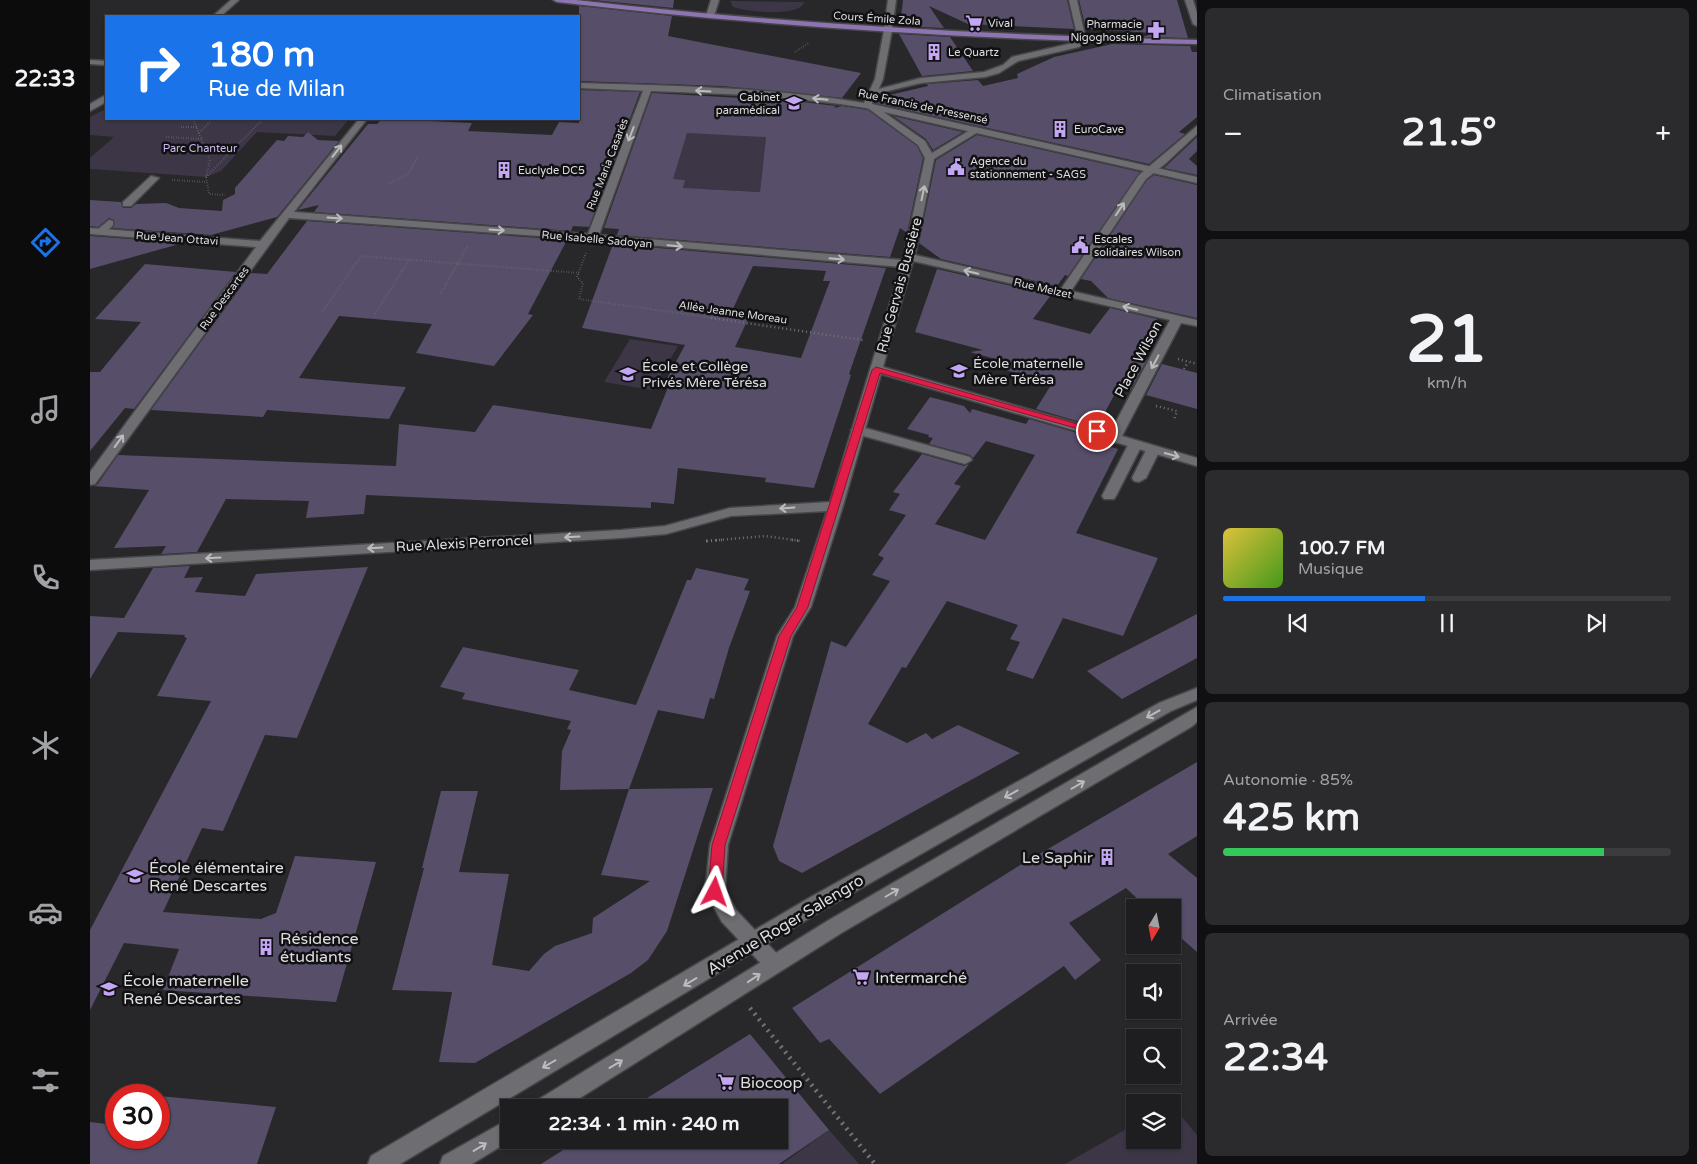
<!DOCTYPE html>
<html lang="fr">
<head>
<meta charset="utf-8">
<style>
  body { margin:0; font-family:"Varela Round",sans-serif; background:#2b2a2d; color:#f1f3f6; height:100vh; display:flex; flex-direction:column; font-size:19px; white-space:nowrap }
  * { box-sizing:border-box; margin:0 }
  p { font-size:16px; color:#a1a2a5 }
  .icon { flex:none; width:28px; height:28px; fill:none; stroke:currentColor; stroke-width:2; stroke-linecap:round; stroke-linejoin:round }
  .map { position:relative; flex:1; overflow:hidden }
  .side { display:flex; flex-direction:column; gap:8px; padding:8px; background:#101012; width:500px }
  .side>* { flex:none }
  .banner { position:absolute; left:15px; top:15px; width:475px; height:105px; border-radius:0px; box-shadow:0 1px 4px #0004,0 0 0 1px #3c3b3e; background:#1a73e8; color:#fff; overflow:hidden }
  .needle { width:32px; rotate:190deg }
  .fabs { position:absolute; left:1036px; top:899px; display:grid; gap:10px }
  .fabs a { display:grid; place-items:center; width:55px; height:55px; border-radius:0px; background:#1e1d20; box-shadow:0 1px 4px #0004,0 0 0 1px #3c3b3e; font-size:25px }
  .speed { position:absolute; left:15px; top:1084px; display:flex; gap:10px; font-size:25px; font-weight:700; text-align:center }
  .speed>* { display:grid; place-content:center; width:65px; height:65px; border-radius:50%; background:#1e1d20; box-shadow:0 1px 4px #0004,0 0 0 1px #3c3b3e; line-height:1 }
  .speed .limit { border:8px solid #d22; background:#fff; color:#111 }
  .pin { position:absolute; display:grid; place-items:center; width:42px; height:42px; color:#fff; margin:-21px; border:2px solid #fff; border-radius:50%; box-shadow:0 1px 5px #0007 }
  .me { position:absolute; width:55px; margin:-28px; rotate:4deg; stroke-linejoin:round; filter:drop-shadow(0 0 4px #0008) }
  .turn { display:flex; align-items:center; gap:18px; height:105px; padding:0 20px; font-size:22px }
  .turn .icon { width:65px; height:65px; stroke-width:2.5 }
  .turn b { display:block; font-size:35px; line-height:42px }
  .big { font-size:38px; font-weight:800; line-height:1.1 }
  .side .card { flex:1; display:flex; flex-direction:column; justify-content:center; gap:8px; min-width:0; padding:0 18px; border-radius:8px; background:#2b2a2d }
  .side .dial { align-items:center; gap:0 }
  .dial b { font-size:65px; line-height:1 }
  .song { display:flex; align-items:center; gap:15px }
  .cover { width:60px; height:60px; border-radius:8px; background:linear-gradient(135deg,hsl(50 70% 55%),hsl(100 70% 35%)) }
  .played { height:5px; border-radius:2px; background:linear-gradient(90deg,#1a73e8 45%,#3c3b3e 45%) }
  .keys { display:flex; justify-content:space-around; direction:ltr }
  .heat { display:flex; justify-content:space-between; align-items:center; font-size:28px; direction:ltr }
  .charge { height:8px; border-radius:4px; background:linear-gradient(90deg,#34c759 85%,#3c3b3e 0) }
  .trip { position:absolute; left:410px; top:1099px; width:288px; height:50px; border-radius:0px; background:#1e1d20; box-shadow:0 1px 4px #0004,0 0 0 1px #3c3b3e; font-weight:800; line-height:50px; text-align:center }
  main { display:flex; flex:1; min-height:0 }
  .tab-bar { display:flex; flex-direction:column; width:90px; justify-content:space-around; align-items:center; background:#0c0c0d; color:#a1a2a5 }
  .tab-bar .icon { width:35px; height:35px }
  .tab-bar .selected { color:#1a73e8 }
  .tab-bar b { font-size:22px; color:#f1f3f6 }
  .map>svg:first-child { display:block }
  .green { fill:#3c3646 }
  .building { fill:#574e69; fill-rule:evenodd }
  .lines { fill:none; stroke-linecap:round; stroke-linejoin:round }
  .lane-casing { stroke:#464648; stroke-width:3 }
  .street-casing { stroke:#464648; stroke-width:3 }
  .secondary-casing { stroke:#464648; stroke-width:3 }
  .primary-casing { stroke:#464648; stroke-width:3 }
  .path-far3 { stroke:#737275; stroke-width:2; stroke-dasharray:0.5 2; stroke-linecap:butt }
  .path-far2 { stroke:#737275; stroke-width:2.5; stroke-dasharray:1 3; stroke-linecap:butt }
  .path-far1 { stroke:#737275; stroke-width:3; stroke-dasharray:1 4; stroke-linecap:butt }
  .path { stroke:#737275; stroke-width:4.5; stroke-dasharray:2 5; stroke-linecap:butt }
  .lane { fill:#6e6d71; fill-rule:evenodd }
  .street { fill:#6e6d71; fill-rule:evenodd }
  .secondary { fill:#6e6d71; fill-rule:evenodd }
  .primary { fill:#8d75b2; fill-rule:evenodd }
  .oneway { stroke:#bcbcbf }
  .route { fill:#e11d48; stroke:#92132f }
  .labels { text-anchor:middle; stroke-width:5; stroke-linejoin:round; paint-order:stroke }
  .far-street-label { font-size:11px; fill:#dedee0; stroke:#111012 }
  .far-poi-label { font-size:11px; fill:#dedee0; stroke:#111012; text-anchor:start }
  .far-park-label { font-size:11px; fill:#cdbaef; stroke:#111012 }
  .street-label { font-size:14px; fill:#dedee0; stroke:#111012 }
  .poi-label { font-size:14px; fill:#dedee0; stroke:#111012; text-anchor:start }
  .near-poi-label { font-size:16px; fill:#dedee0; stroke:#111012; text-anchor:start }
  .near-street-label { font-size:16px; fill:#dedee0; stroke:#111012 }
</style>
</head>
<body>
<main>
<nav class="tab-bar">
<b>22:33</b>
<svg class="icon selected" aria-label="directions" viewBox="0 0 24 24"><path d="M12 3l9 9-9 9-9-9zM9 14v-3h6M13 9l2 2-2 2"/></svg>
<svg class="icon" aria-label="music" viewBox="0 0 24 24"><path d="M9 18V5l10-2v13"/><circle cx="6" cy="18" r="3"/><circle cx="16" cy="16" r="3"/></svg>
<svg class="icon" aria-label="phone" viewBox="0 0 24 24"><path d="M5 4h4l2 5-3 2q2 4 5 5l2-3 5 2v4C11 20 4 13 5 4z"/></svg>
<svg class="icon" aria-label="climate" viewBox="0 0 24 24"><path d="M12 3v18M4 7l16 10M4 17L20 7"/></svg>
<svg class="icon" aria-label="car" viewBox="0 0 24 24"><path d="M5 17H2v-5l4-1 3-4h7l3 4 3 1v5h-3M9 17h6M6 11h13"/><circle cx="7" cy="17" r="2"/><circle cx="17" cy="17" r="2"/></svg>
<svg class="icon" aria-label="filters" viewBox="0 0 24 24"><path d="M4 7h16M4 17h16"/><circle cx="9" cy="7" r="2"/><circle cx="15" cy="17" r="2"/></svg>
</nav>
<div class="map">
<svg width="1107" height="1164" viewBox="0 0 1107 1164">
  <rect width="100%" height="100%" fill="#28272a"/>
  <!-- green -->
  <path class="green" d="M640 1 714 2C712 17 655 12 643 7Z
    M16 109V119H259L245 136 167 132 131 171 116 177 0 169V158L24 137 0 135V117Z
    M679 112 670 192 610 189 592 191 594 180 577 179 597 132Z
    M540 339 588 346 562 390 514 382Z
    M1083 1106 1107 1135V1164H975L1045 1124V1140H1082Z
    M739 1130 769 1164H692Z"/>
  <!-- building -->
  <path class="building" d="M503 0H584L583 8Z
    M813 0H977L984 29 878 24 839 6 854 28 810 26Z
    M989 0H1087L1098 38 1053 37 1063 33 996 29Z
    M489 6 582 16 578 36 771 73 752 98 632 86 489 81Z
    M809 34 860 37 883 71 832 76Z
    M1022 44 1100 46 1102 52H1107V117L1089 132 1095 134 1059 164 785 103 787 98 838 86 837 84 888 80 893 86 928 78 927 74 964 57Z
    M489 90 550 92 499 227 483 226 481 231 224 212 229 205 208 210 278 124H287L292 119H340L338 121 382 123 378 131 462 135 469 122 489 123Z
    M562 93 704 101 746 106 744 108 752 106 778 110 827 146 833 158 817 233 810 228 800 257 527 235 529 229 514 228ZM597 133 676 137 670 192 593 188 595 180 583 179Z
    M803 116 873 132 843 150 836 139Z
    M218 132 228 140 249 141 187 217 121 235 23 228 24 220 19 218 8 227 0 226V200L31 202 33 208H41L46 204 76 203 89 208 132 211 133 200 145 194V188L187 140 194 141 198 136 213 137Z
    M887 135 1050 172 978 276 975 275 967 286 851 259 829 243 846 160Z
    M1107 137V151L1099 159 1107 166V175L1074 168Z
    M1064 175 1107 185V318L1018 298 1001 281 991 279 1057 180Z
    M217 221 477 240 438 314 443 315 404 366 326 353 342 324 249 316 209 378 316 387 299 419 177 410 173 417 61 410 161 273 177 274Z
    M0 236 93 243 0 269Z
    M523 244 796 268 759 374 761 375 724 488 675 482 676 478 588 468 584 504 561 502V508L276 495 274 514 216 518 219 501 136 499 107 552 71 554 76 546 24 548 59 490 3 486 7 485 28 455 306 466 309 424 385 432 403 405 561 429 579 385 574 384 595 345 492 328ZM663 266 736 271 733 281H740L711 358 645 347 660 315 641 313Z
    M55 264 146 272 44 409 35 408 0 451V372H10L51 322 5 319Z
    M847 269 961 295 943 319 1000 334 1020 308 1067 319 1046 357 1057 360 1040 391 1028 388 1007 427 946 409 963 382 911 369 916 362 880 352 893 350 825 332Z
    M1072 364 1107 373V409L1056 395Z
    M840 397 874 406 880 413 882 409 936 424 939 419 1001 437 999 441 1028 449 986 533 1068 558 1033 636 973 618 943 679 916 670 930 642 920 639 928 625 857 601 816 668 812 667 778 724 817 743 836 733 842 739 868 725 930 753 712 873 689 861 683 846 741 641 756 647 800 581 782 575 794 558 788 555 816 515 799 510 810 494 803 492 832 454 874 466 879 464 864 484 871 486 845 524 895 540 945 455 896 441 883 458 880 455 839 444 843 438 838 437 839 435 817 429Z
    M100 566 94 578 113 577 105 592 155 596 166 574 278 567 207 738 175 735 133 831 112 828 73 912 171 919 186 913 205 856 286 862 246 1002 73 990 89 949 34 943 0 1010V930L121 701 67 696 97 638 94 637 95 635 28 632 0 679V616L34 618 63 568Z
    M606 568 659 579 654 590 660 591 639 648 624 699 620 698 614 719 568 710 539 789 470 790 472 751 481 730 477 729 481 721 372 699 375 693 350 687 373 647 489 670 479 690 546 705 597 580H601Z
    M1107 614V658L1032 699 997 671Z
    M1107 762V836L1078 854 1107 878V952L1082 930V908H1057L1036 888 979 923 1011 960 985 980 974 966 790 1094 739 1039 730 1043 702 1008 927 867Z
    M623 788 577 931 558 960 541 973 385 1063 349 1062 362 992 302 990 334 868H332L351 791H388L369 872 419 874 402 965 439 971 454 954 465 946 502 933 503 918 560 881 511 875 539 789Z
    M660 1034 739 1130 689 1164H451L489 1140H689V1108H541Z
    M69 1096 186 1107 167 1164H0V1122L26 1125V1138H69Z"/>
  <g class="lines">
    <!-- lane casing -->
    <g class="lane-casing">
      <path id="lane" d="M61 176 69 178 41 206H33V202Z
        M19 220 23 221V225L15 234H7V230Z
        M768 426 880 457 882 460 875 464 763 433 761 430Z
        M1045 441 1052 445 1026 496 1024 499H1014L1012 496 1038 445Z
        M1063 446 1070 450 1056 478 1049 482 1044 481 1042 478 1056 450Z"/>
    </g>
    <!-- street casing -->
    <g class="street-casing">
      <path id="street" d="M621 0H629L624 16 620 18 616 16Z
        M798 0H806L802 30 798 32 794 30Z
        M979 0H987L996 40 989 47 928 61 909 73 895 77 831 83 785 94 781 91 831 78 894 72 913 65 922 57 983 43 988 39Z
        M1095 0H1103L1107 13V26L1103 24Z
        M558 85 562 88 509 235 813 260 835 158 828 145 775 106 774 104 778 101 835 141 842 153 885 127 893 129 844 159 825 255 971 289 1049 175 1107 126V134L1075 164 1056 179 981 291 1107 320V326L1091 323 1032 436 1107 458V466L791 374 753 506 721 607 703 636 638 845 635 890 646 910 691 958 694 964 691 970 684 973 677 970 632 922 615 891 620 845 687 636 705 607 737 511 641 516 576 534 531 538 0 570V560L531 530 575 526 640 508 740 502 811 267 477 238 199 218 5 484 0 485V472L166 247 0 234V228L170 241 269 119H277L204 212 498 234 554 88ZM823 261 1080 320 1020 433 793 367Z"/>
    </g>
    <!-- secondary casing -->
    <g class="secondary-casing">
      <path id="secondary" d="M141 0H149L131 16H123Z
        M798 28 802 30 793 79 782 104 1107 177V183L776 108C680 92 585 93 489 88V83C585 86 680 87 774 103L785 79 794 30Z
        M0 60 16 61V65L0 64Z
        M16 95V102L0 111V104Z
        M1107 688V700L1081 711 733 910 310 1164H278L281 1156 719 898 1069 703Z
        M1107 707V722L1101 727 753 932 474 1108H443L446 1101 739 920Z
        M419 1119V1140H421L382 1164H350L353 1156Z"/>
    </g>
    <!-- primary casing -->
    <g class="primary-casing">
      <path id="primary" d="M463 0H486C693 24 899 35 1107 40V44C893 40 680 27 467 2Z"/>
    </g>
    <!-- path-far3 -->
    <path class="path-far3" d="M705 52 719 43
      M103 119 120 160 116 177 119 194 135 195
      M91 127H107
      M109 133 123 119
      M76 137 112 139
      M116 177 173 119
      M82 180 117 182
      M298 184 318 174 329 155
      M496 253 487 277 493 283 489 299 630 319
      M351 293 378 245
      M233 311 271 256 489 273
      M285 314 319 260"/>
    <!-- path-far2 -->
    <path class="path-far2" d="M621 318 773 340
      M1088 359 1107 364
      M1094 369 1098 362
      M1066 406 1087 411 1084 420
      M617 541 675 536 711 541"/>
    <!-- path-far1 -->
    <path class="path-far1" d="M702 540 712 541
      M616 541 632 540"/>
    <!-- path -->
    <path class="path" d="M660 1008 785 1164"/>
    <!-- lane -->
    <use href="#lane" class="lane"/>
    <!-- street -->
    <use href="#street" class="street"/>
    <!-- secondary -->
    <use href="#secondary" class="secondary"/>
    <!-- primary -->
    <use href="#primary" class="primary"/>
  </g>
  <!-- one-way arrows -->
  <defs><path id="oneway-shaft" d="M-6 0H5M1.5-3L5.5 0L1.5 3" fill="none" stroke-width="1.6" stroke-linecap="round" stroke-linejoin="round" transform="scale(1.25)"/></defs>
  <g class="oneway">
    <use href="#oneway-shaft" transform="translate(613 91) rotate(-177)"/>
    <use href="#oneway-shaft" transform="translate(730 99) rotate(-174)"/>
    <use href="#oneway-shaft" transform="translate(541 134) rotate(111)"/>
    <use href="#oneway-shaft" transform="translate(247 151) rotate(-52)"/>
    <use href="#oneway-shaft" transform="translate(833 193) rotate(-78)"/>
    <use href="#oneway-shaft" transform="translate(1030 209) rotate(-56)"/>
    <use href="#oneway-shaft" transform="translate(245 218) rotate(4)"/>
    <use href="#oneway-shaft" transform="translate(407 230) rotate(4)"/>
    <use href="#oneway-shaft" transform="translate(585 246) rotate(5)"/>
    <use href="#oneway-shaft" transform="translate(747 259) rotate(5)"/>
    <use href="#oneway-shaft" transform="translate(881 272) rotate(-167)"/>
    <use href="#oneway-shaft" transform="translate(1040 308) rotate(-167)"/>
    <use href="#oneway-shaft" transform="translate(1065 362) rotate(118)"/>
    <use href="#oneway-shaft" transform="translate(29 441) rotate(-54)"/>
    <use href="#oneway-shaft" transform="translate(1082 455) rotate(15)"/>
    <use href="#oneway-shaft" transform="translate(697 508) rotate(176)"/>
    <use href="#oneway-shaft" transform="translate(482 537) rotate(177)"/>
    <use href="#oneway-shaft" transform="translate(285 548) rotate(177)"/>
    <use href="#oneway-shaft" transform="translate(123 558) rotate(177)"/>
    <use href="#oneway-shaft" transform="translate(1063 714) rotate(151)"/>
    <use href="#oneway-shaft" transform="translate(988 785) rotate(-30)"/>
    <use href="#oneway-shaft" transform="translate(921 794) rotate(151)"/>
    <use href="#oneway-shaft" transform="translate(802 893) rotate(-30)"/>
    <use href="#oneway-shaft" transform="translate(664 978) rotate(-34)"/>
    <use href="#oneway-shaft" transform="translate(600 982) rotate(149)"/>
    <use href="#oneway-shaft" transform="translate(459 1064) rotate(150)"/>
    <use href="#oneway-shaft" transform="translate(526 1064) rotate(-31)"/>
    <use href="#oneway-shaft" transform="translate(390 1147) rotate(-31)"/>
  </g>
  <!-- route -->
  <path class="route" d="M786 367 1012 431 1003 433 790 373 718 607 701 636 635 845 632 892 630 896H620L618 892 622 845 689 636 707 607 782 370Z"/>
  <!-- icons -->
  <defs>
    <g id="supermarket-bare" transform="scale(1.35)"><path d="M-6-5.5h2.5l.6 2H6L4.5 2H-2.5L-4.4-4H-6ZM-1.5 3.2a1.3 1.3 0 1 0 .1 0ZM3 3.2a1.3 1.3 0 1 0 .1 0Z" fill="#c3a7f2" stroke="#111012" stroke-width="2.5" paint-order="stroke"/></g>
    <g id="pharmacy-bare" transform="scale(1.35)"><path d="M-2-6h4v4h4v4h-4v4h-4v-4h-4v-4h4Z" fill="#c3a7f2" stroke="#111012" stroke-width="2.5" paint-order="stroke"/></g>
    <g id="building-bare" transform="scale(1.35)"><path d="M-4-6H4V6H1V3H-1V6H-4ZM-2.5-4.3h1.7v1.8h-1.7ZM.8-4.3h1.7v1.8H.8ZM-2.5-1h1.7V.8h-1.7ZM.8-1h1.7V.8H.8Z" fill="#c3a7f2" stroke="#111012" stroke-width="2.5" paint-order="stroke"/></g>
    <g id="school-bare" transform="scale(1.35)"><path d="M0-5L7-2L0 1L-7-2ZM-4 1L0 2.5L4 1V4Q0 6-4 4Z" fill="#c3a7f2" stroke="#111012" stroke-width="2.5" paint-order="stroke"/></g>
    <g id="civic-bare" transform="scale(1.35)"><path d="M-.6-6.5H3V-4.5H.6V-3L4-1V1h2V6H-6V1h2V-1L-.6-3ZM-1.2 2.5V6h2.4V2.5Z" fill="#c3a7f2" stroke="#111012" stroke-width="2.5" paint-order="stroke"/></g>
  </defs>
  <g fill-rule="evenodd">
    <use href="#supermarket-bare" x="884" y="23"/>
    <use href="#pharmacy-bare" x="1066" y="30"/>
    <use href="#building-bare" x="844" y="52"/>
    <use href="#school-bare" x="704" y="103"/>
    <use href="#building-bare" x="970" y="129"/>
    <use href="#civic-bare" x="866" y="167"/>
    <use href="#building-bare" x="414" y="170"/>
    <use href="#civic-bare" x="990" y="245"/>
    <use href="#school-bare" x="869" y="371"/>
    <use href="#school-bare" x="538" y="374"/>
    <use href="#building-bare" x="1017" y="857"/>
    <use href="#school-bare" x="45" y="876"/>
    <use href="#building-bare" x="176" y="947"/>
    <use href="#supermarket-bare" x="771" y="977"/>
    <use href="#school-bare" x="19" y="989"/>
    <use href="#supermarket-bare" x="636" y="1082"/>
  </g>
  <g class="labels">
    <!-- far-street labels -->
    <g class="far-street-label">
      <text transform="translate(787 18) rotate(4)" y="4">Cours Émile Zola</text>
      <text transform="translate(833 106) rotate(12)" y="4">Rue Francis de Pressensé</text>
      <text transform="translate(517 164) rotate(-69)" y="4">Rue Maria Casarès</text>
      <text transform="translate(87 238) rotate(4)" y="4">Rue Jean Ottavi</text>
      <text transform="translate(507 239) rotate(5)" y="4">Rue Isabelle Sadoyan</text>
      <text transform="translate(953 288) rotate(13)" y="4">Rue Melzet</text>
      <text transform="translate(134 298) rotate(-54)" y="4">Rue Descartes</text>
      <text transform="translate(643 312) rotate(8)" y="4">Allée Jeanne Moreau</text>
    </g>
    <!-- far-poi labels -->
    <g class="far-poi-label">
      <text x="898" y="27">Vival</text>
      <text x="1052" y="28" text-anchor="end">Pharmacie<tspan x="1052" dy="13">Nigoghossian</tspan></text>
      <text x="858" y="56">Le Quartz</text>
      <text x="690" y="101" text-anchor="end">Cabinet<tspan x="690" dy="13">paramédical</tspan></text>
      <text x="984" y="133">EuroCave</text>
      <text x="880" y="165">Agence du<tspan x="880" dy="13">stationnement - SAGS</tspan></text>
      <text x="428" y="174">Euclyde DC5</text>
      <text x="1004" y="243">Escales<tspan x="1004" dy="13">solidaires Wilson</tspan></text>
    </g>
    <!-- far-park labels -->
    <g class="far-park-label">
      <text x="110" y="152">Parc Chanteur</text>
    </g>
    <!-- street labels -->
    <g class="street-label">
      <text transform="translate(809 285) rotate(-75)" y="5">Rue Gervais Bussière</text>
      <text transform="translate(1048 359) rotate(-62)" y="5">Place Wilson</text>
      <text transform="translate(374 543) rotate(-3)" y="5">Rue Alexis Perroncel</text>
    </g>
    <!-- poi labels -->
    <g class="poi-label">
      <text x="883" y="368">École maternelle<tspan x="883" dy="16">Mère Térésa</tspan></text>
      <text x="552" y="371">École et Collège<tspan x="552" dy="16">Privés Mère Térésa</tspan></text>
    </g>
    <!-- near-poi labels -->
    <g class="near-poi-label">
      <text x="1003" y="863" text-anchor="end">Le Saphir</text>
      <text x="59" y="873">École élémentaire<tspan x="59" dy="18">René Descartes</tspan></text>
      <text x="190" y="944">Résidence<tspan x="190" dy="18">étudiants</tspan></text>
      <text x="785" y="983">Intermarché</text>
      <text x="33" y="986">École maternelle<tspan x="33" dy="18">René Descartes</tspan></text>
      <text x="650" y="1088">Biocoop</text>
    </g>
    <!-- near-street labels -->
    <g class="near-street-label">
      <text transform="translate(695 924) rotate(-31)" y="6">Avenue Roger Salengro</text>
    </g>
  </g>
</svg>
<div class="fabs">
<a><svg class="needle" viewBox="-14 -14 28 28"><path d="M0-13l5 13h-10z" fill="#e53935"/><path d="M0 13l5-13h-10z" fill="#a1a2a5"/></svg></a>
<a><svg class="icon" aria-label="sound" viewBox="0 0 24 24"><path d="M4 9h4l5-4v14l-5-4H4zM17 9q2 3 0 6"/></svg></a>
<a><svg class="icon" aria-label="search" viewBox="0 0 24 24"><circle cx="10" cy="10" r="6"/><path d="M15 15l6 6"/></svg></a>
<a><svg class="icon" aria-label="layers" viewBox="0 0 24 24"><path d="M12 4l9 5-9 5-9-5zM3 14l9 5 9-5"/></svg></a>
</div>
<div class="speed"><div class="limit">30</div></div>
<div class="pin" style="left:1007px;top:431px;background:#d93025"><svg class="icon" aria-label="arrive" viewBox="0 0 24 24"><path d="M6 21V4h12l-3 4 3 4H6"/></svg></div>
<svg class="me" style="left:625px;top:892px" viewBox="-20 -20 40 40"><path d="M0-17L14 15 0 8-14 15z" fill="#e11d48" stroke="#fff" stroke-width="4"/></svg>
<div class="trip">22:34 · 1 min · 240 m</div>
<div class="banner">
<div class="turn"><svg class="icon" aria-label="right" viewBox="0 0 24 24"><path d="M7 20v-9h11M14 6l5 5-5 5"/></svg><div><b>180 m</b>Rue de Milan</div></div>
</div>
</div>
<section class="side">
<div class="card"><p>Climatisation</p>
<div class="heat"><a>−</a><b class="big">21.5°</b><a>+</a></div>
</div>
<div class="card dial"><b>21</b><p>km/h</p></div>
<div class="card">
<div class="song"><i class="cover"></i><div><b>100.7 FM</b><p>Musique</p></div></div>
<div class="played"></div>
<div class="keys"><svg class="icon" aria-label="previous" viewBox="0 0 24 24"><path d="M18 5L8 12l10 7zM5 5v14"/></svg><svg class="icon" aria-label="pause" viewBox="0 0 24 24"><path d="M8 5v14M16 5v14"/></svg><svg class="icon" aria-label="next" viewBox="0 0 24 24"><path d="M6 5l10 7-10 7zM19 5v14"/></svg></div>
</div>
<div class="card"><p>Autonomie · 85%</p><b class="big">425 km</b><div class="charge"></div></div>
<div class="card"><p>Arrivée</p><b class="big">22:34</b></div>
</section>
</main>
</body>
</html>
